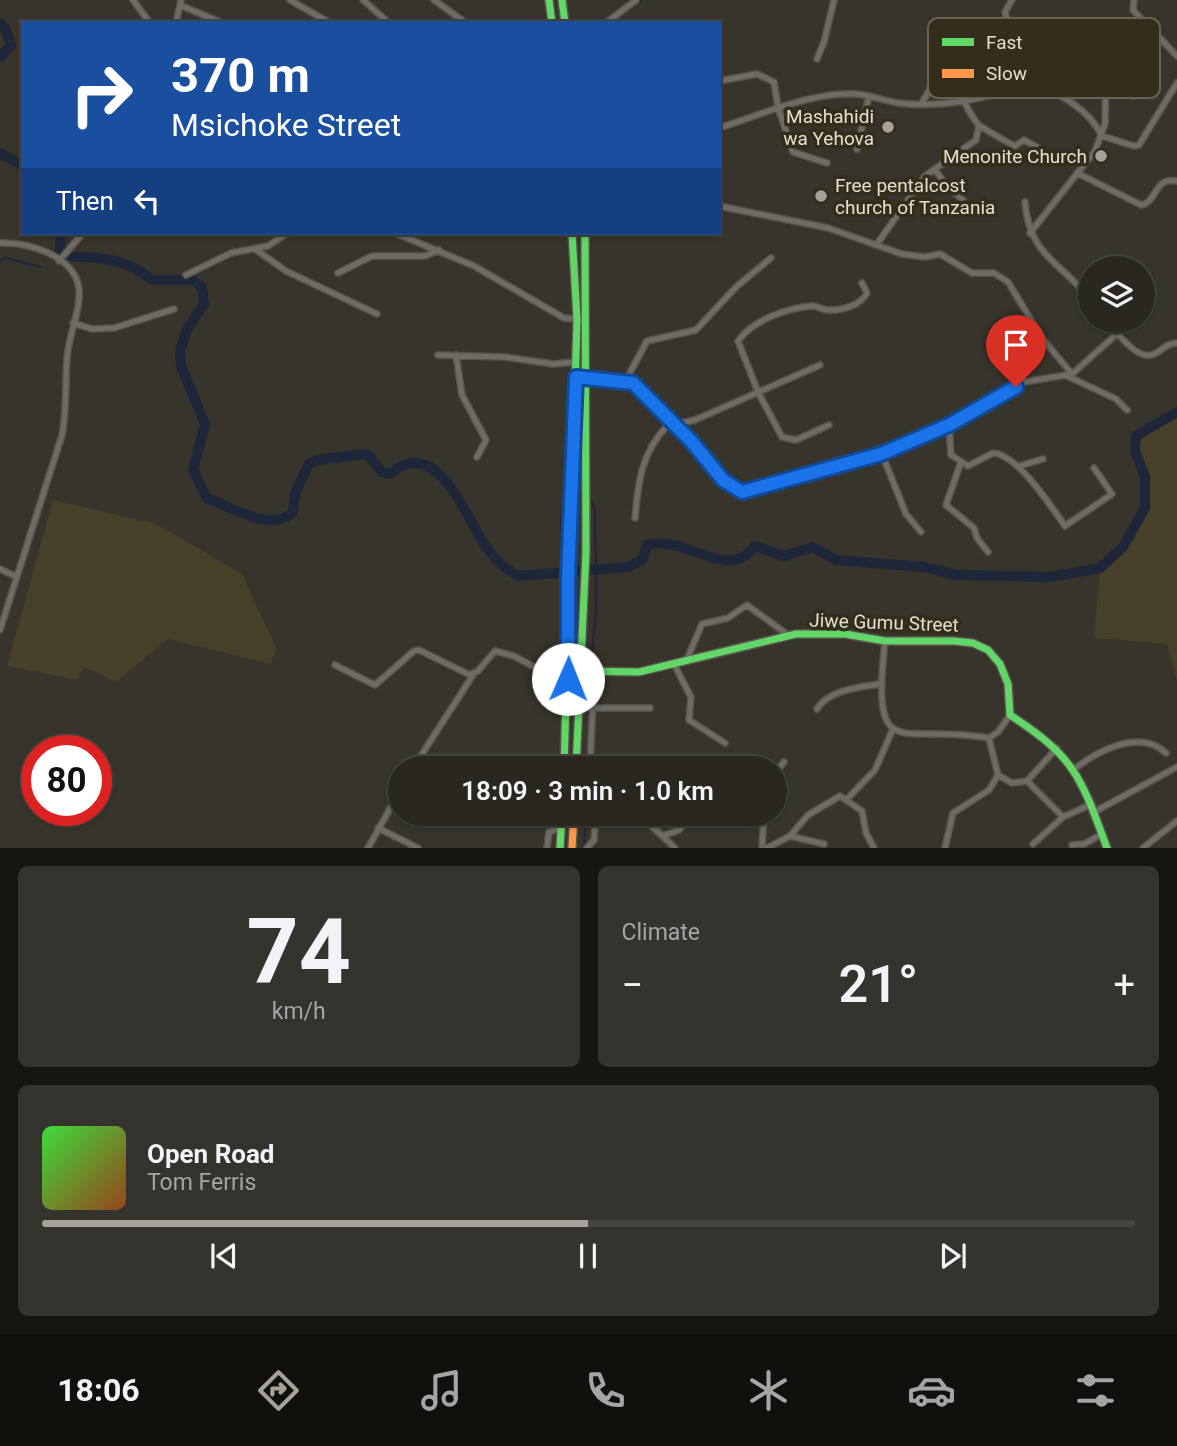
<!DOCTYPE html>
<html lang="en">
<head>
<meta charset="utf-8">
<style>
  body { margin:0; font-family:Roboto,sans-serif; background:#35332d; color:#f1f3f6; height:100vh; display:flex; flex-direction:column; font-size:26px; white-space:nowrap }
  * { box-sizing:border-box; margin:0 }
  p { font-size:23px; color:#a5a5a5 }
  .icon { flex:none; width:38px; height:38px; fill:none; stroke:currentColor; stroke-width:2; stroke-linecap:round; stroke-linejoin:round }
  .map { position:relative; height:848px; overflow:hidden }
  .panel { display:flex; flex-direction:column; gap:18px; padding:18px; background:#171512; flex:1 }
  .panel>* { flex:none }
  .hud { position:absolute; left:21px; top:21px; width:700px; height:214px; border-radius:0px; box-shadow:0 2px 5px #0004,0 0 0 2px #45443e; background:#1a4fa0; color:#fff; overflow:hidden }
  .tools { position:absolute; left:1078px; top:256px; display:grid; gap:14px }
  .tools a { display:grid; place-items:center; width:77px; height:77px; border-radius:50%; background:#292720; box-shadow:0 2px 5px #0004,0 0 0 2px #45443e; font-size:35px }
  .speed { position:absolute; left:21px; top:735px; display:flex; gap:14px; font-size:35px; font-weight:700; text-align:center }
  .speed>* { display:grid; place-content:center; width:91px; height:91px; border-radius:50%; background:#292720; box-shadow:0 2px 5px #0004,0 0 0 2px #45443e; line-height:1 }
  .speed .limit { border:10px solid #d22; background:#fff; color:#111 }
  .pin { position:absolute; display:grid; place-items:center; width:60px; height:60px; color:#fff; margin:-72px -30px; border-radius:50% 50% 50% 0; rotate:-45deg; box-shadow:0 0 7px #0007 }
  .pin .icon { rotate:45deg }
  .me { position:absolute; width:77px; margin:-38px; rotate:1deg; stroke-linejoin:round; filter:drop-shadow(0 0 5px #0008) }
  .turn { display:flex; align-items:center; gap:24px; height:147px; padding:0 35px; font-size:32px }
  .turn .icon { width:91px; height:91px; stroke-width:2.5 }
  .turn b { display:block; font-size:49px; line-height:60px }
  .then { display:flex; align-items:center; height:66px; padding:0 35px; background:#0003; gap:14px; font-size:26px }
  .big { font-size:52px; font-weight:600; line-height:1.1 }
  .panel .widget { flex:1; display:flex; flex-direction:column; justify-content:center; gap:10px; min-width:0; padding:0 24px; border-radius:10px; background:#35332d }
  .panel .dial { align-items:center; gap:0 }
  .dial b { font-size:91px; line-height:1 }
  .song { display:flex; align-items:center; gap:21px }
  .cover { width:84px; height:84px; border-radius:10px; background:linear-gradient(135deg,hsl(120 70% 55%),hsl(20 70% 35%)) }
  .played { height:7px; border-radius:4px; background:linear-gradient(90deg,#a6a298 50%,#45443e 50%) }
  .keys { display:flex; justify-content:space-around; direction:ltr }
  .heat { display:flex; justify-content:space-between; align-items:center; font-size:38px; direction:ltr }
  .panel .tiles { flex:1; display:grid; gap:18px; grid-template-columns:1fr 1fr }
  .widget:last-child { grid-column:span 2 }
  .trip { position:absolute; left:388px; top:756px; width:399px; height:70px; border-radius:35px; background:#292720; box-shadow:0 2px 5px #0004,0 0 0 2px #45443e; font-weight:600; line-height:70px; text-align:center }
  .menu { display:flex; height:112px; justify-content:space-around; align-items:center; background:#10100d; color:#a5a5a5 }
  .menu .icon { width:49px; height:49px }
  .menu .on { color:#a6a298 }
  .menu b { font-size:32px; color:#f1f3f6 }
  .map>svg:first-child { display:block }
  .built { fill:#473f28 }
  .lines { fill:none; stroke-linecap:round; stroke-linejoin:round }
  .stream { stroke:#1e2739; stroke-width:2 }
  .river { stroke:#1e2739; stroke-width:10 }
  .street-casing { stroke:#555249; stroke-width:8 }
  .fast-casing { stroke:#555249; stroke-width:10 }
  .slow-casing { stroke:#555249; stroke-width:10 }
  .street { stroke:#6d6b64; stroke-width:5 }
  .fast { stroke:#63d668; stroke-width:7 }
  .slow { stroke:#ff974d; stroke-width:7 }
  .route-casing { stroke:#114b97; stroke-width:18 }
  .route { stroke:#1a73e8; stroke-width:12 }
  .poi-dot { fill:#a6a298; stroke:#332d1b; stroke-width:2.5 }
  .labels { text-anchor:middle; stroke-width:7; stroke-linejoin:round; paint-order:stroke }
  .poi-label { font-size:19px; fill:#e2ded3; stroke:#332d1b; text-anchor:end }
  .street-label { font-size:19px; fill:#e2ded3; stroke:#332d1b }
  .key { fill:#332d1b; stroke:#686252; stroke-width:2 }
  .key-label { font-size:19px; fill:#e2ded3 }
</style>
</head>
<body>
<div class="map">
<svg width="1177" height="848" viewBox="0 0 1177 848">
  <rect width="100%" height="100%" fill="#37342b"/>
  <!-- built -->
  <path class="built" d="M1177 413V681L1167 644 1094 638 1100 568 1123 547 1145 508V476L1135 452 1146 428Z
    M53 500 156 524 242 574 277 650 270 664 168 639 116 682 84 667 77 680 7 666Z"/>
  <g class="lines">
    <!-- stream -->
    <path class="stream" d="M638 2 641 0
      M0 261 5 258 41 267
      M592 503 595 510C594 546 599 584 595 620 594 637 591 651 592 669
      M563 639 561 520 568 456
      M591 700 592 675
      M584 846 586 814"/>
    <!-- river -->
    <path class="river" d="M0 23 6 30 11 45 0 57
      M0 153 23 166
      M61 233 60 253 66 256C99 258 125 257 152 280H192L202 287 204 304 187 329 180 350 181 366 205 424 193 470 207 498C231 506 270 534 293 512L295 493 309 464 322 459 367 454 382 472 390 474C436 434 464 513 483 542 492 557 503 568 518 576L628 567 643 559 647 545C686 534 728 584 755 546L784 556 813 547 836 560 924 567 956 575 1050 577 1100 568 1123 547 1145 508V476L1135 452 1136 436 1177 412"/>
    <!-- street casing -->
    <g class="street-casing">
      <path id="street" d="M133 0 150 23
        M290 0 330 23
        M363 0 389 23
        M434 0 466 23
        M1134 0 1133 10 1177 56
        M180 5 222 23
        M176 23 181 0
        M606 23 636 0
        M990 42 1029 85
        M1107 47 1106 73 1123 71 1142 75 1133 96
        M817 59 824 42 834 0
        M719 81 757 74 774 82 778 107 793 152 827 163
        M1037 84C1062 96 1089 109 1102 136L1134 146 1139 145 1177 83
        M963 100C968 108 973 120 979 125 984 129 1012 145 1015 146L1024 140 1042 150
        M921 104C931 88 940 70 955 59 972 47 992 41 1009 28L1005 12 1012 0
        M719 128C760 115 799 97 842 94 862 92 880 100 899 103 944 109 992 96 1035 84 1076 72 1111 29 1156 35
        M857 149 869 96
        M935 170 947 186 963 200
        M1077 173 1141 205C1157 203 1154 176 1177 181
        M1025 202C1029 256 1061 262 1090 299
        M719 206 828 228 902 254 925 257 940 254 972 273H994L1008 282 1042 338 1072 374
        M395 233 474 266 564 318 577 319
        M1030 233 1095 151 1105 124 1106 73
        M0 243C27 242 75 255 79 289 81 311 68 336 67 359 65 385 67 409 62 435L0 630
        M877 244 925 176 976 140 979 125
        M255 249 286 271 377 314
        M59 261 83 233
        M338 273 372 256H425L439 250
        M186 275 231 253 268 246 287 233
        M1107 320C1115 331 1136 359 1151 355 1162 352 1165 343 1177 343
        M73 323 92 329 114 328 174 309
        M993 333 1016 387
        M438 355 505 357 553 364 576 362
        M456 355 462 395 486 440 477 457
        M1067 376 1116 399 1127 410
        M586 377C600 378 622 376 634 384 658 401 722 489 742 492L849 464 899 447 949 425 1024 382 1072 374 1118 333
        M626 380 647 341 696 330 736 287 771 258
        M829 425 796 440 782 437 758 392 738 341C753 320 787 308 812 306 818 306 822 310 828 310 842 311 861 305 867 293L862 283
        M949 425 951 455 968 466 993 453C1017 454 1051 506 1065 526L1112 494 1094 468
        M882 454 906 514 921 532
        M961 462 946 505 974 528 977 538 988 552
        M1019 466 1043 459
        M635 518C638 483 641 453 667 426L695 420 820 365
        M0 569 17 577
        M885 641C871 768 900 722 989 738L998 732 1010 715
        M687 659 702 624 728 618 747 605 788 635
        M674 664 691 697 689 720 725 743
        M335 665 375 685 414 651 419 650 470 675 478 671 495 651 514 656 538 669 568 660
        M593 708H650
        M817 709C828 690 860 687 880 684
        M413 768 473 675
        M590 768 593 701
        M1073 770C1097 751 1140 728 1166 753
        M775 773 784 762
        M998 775 1012 783 1027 781 1057 748
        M1027 781 1063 817 1092 804
        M848 798 875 770 892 731
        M1096 811 1177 767
        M639 814 675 848
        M378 828 418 848
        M662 836 679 830 691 814
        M790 836 824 844
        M1033 844 1063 817
        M1072 845 1084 844 1102 834
        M368 848 401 789
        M547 848 549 832 561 828
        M587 848 594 840 596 814
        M762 848 764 814
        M767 848 790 836 808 815 840 796 862 811 866 833 874 848
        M945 848 953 813 989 790 998 775 989 738
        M1143 848 1177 821"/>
    </g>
    <!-- fast casing -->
    <g class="fast-casing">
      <path id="fast" d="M549 0 552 23
        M562 0 565 23
        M580 671 639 672 796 634H845L885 641H954L973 643 988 650 1000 664 1008 684 1010 715C1075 757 1081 777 1107 848
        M564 768 577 319 572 233
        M576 768 586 552 585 233
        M560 848 562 814"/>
    </g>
    <!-- slow casing -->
    <g class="slow-casing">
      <path id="slow" d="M572 848 574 814"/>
    </g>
    <!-- street -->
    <use href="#street" class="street"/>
    <!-- fast -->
    <use href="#fast" class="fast"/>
    <!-- slow -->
    <use href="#slow" class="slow"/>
  </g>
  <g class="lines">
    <!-- route casing -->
    <g class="route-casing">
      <path id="route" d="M568 679V578L576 377 633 383 692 442 723 480 742 492 881 454 949 425 1016 387"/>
    </g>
    <!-- route -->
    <use href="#route" class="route"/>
  </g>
  <!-- markers -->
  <g class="poi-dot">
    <circle cx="888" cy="127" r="7"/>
    <circle cx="1101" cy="156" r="7"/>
    <circle cx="821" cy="196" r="7"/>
  </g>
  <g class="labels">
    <!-- poi labels -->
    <g class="poi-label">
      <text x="874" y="123">Mashahidi<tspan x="874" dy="22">wa Yehova</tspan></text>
      <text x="1087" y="163">Menonite Church</text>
      <text x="835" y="192" text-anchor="start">Free pentalcost<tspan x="835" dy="22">church of Tanzania</tspan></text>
    </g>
    <!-- street labels -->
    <g class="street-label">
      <text transform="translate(884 622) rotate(2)" y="7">Jiwe Gumu Street</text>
    </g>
  </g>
  <!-- legend -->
  <rect x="928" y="18" width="232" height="80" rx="10" class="key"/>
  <rect x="942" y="38" width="32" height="8" fill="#63d668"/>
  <rect x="942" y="69" width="32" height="9" fill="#ff974d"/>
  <g class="key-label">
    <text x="986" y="49">Fast</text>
    <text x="986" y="80">Slow</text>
  </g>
</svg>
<div class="tools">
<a><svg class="icon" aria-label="layers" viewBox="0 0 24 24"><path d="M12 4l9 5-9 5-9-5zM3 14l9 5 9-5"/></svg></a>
</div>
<div class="speed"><div class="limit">80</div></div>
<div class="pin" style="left:1016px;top:387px;background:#d93025"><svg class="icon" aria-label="arrive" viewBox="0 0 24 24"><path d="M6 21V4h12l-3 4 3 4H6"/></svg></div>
<svg class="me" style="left:568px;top:679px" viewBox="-20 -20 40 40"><circle r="19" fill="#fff"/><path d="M0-13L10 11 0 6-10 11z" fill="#1a73e8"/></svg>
<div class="trip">18:09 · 3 min · 1.0 km</div>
<div class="hud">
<div class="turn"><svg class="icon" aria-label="right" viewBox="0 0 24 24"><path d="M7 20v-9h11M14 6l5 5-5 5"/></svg><div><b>370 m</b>Msichoke Street</div></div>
<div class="then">Then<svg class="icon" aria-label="left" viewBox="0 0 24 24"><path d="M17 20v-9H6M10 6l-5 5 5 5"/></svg></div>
</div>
</div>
<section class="panel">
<div class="tiles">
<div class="widget dial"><b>74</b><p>km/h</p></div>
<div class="widget"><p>Climate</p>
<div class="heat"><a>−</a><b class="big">21°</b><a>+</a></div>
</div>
<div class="widget">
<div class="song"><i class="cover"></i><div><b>Open Road</b><p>Tom Ferris</p></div></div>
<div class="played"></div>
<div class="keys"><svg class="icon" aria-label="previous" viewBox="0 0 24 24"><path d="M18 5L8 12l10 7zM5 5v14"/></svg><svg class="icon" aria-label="pause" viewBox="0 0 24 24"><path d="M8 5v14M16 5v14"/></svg><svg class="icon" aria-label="next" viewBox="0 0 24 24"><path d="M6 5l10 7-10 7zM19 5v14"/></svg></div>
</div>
</div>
</section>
<nav class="menu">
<b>18:06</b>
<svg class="icon on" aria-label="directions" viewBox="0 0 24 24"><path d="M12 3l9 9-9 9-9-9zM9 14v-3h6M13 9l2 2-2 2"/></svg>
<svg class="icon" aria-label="music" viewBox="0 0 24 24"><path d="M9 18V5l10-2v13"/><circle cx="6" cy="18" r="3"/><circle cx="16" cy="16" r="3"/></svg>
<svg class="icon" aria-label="phone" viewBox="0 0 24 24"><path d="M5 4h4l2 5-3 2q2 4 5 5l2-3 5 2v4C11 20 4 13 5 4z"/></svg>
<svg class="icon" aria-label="climate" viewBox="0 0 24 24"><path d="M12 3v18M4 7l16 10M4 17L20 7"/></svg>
<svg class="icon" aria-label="car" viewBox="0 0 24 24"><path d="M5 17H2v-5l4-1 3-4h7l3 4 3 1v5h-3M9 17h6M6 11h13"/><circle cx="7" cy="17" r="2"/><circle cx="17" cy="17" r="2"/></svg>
<svg class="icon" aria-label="filters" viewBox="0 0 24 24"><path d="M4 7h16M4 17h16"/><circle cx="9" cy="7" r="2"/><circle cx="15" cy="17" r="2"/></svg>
</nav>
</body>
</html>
